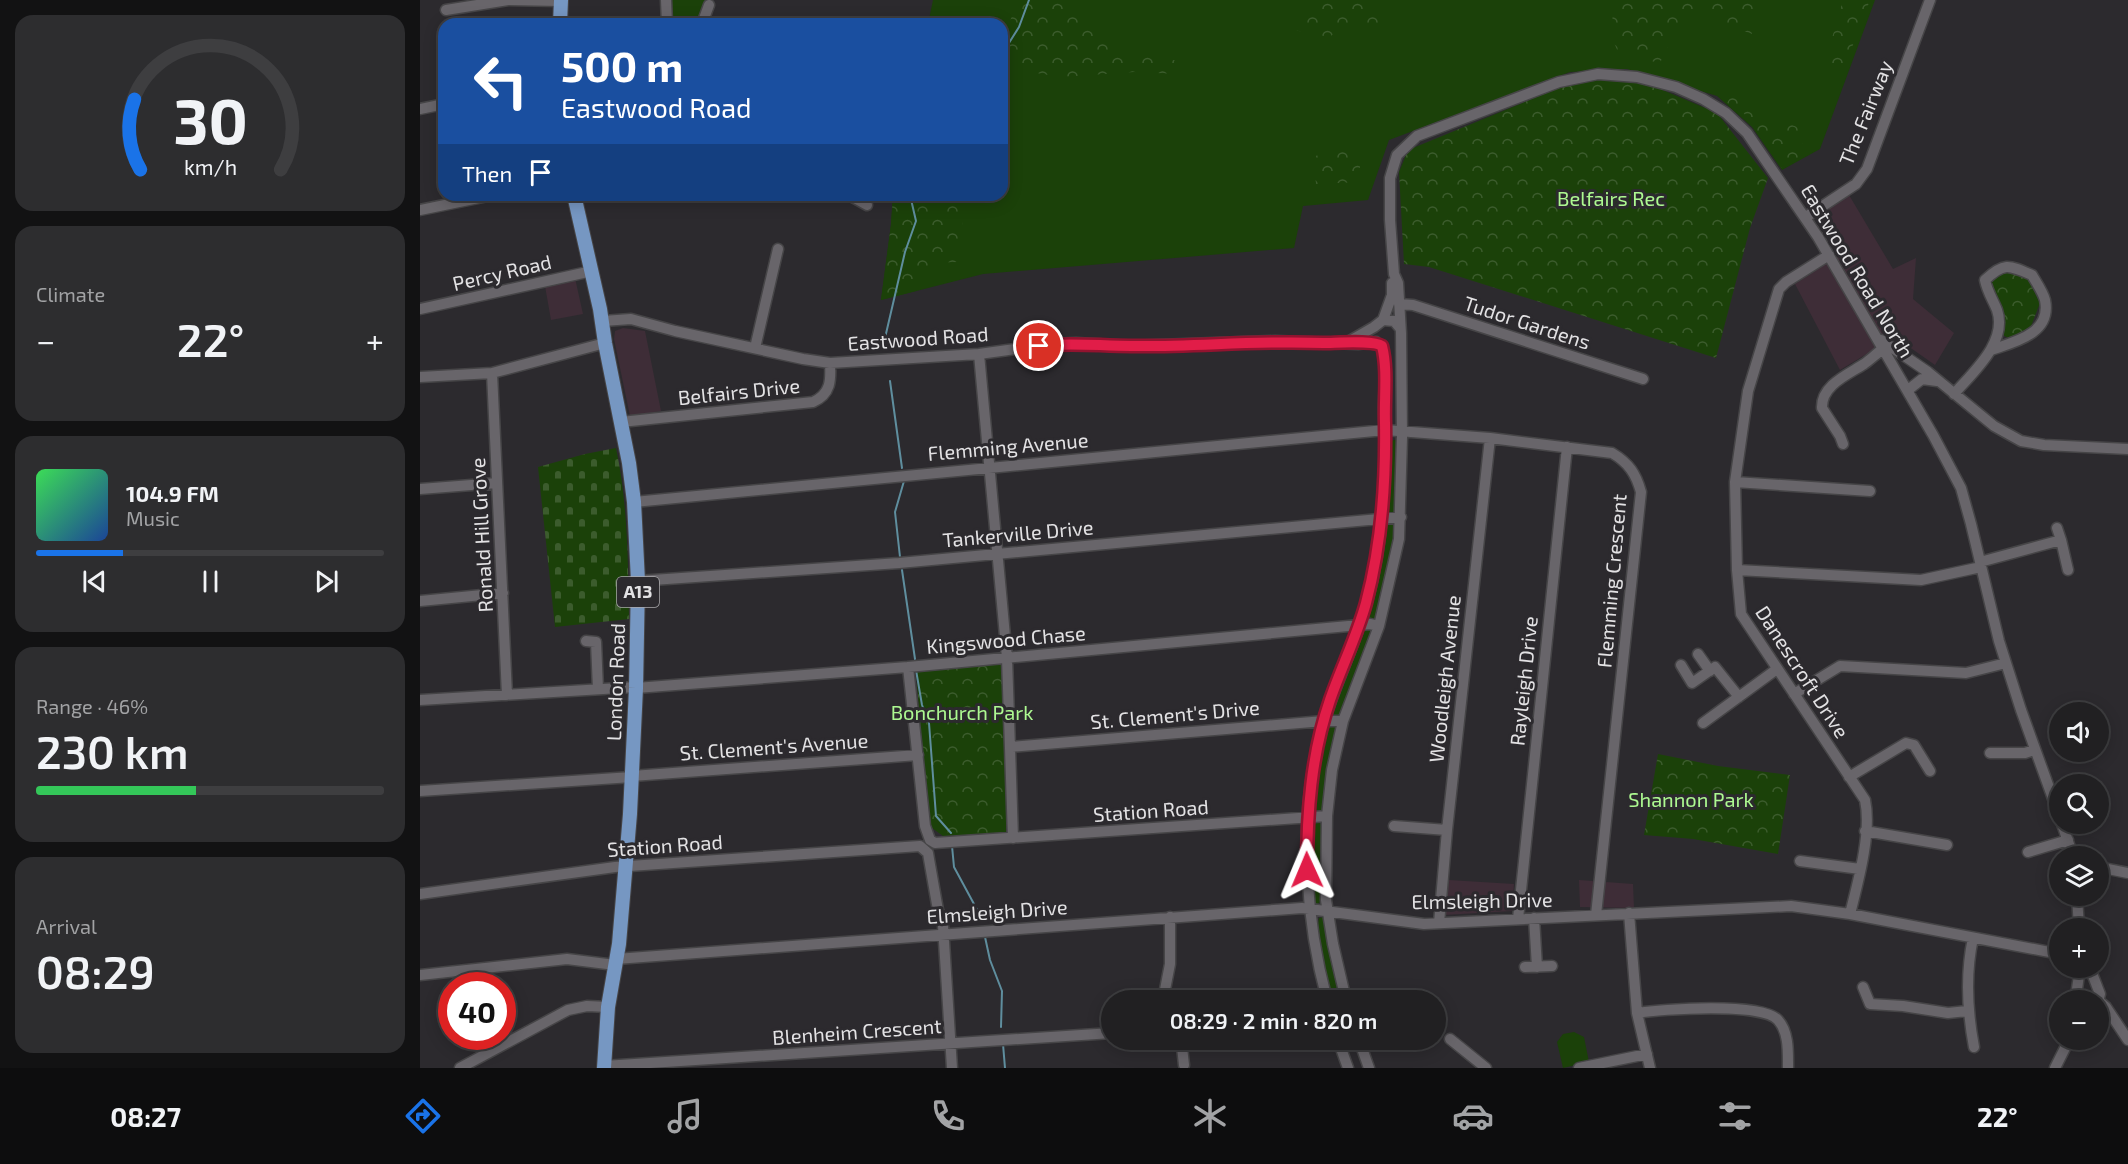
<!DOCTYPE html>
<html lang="en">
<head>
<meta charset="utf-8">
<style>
  body { margin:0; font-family:"Exo 2",sans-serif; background:#2d2d2f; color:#f1f3f6; height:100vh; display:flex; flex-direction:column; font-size:22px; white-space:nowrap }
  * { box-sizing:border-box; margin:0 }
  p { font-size:20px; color:#a2a3a5 }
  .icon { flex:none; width:33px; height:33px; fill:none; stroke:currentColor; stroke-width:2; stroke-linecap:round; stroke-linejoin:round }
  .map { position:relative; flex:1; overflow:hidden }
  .side { display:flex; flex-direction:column; gap:15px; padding:15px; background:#121213; width:420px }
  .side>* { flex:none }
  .top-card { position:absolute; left:18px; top:18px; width:570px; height:183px; border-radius:18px; box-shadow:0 3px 15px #0003,0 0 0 2px #3e3e40; background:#1a4fa0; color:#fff; overflow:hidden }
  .buttons { position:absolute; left:1629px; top:702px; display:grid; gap:12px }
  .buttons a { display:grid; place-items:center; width:60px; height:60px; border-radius:50%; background:#212022; box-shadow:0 3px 15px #0003,0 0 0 2px #3e3e40; font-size:30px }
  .speed { position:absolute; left:18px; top:972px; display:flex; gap:12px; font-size:30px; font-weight:700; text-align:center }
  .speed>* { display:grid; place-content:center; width:78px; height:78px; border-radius:50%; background:#212022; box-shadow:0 3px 15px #0003,0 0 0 2px #3e3e40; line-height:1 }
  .speed .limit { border:9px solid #d22; background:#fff; color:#111 }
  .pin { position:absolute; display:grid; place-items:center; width:51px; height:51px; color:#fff; margin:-26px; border:3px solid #fff; border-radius:50%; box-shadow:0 2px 6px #0007 }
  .me { position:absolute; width:66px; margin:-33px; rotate:359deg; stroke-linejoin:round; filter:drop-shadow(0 0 4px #0008) }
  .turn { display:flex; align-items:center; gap:21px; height:126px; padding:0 24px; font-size:27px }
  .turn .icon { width:78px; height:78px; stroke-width:2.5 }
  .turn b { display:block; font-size:42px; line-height:51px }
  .then { display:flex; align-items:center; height:57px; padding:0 24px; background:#0003; gap:12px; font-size:22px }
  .big { font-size:45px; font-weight:600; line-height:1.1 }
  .side .widget { flex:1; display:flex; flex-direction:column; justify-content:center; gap:9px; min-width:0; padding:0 21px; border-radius:18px; background:#2d2d2f }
  .side .dial { align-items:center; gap:0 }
  .dial svg { height:156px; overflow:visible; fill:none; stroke:#3e3e40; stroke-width:7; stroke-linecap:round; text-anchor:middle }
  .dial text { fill:#f1f3f6; stroke:none }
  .song { display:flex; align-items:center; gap:18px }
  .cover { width:72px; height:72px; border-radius:9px; background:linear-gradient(135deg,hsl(130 70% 55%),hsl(220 70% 35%)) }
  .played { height:6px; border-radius:3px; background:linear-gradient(90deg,#1a73e8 25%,#3e3e40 25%) }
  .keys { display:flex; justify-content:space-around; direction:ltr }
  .heat { display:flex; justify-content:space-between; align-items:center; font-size:33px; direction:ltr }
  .charge { height:9px; border-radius:4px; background:linear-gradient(90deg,#34c759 46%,#3e3e40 0) }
  .trip { position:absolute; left:681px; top:990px; width:345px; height:60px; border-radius:30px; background:#212022; box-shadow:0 3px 15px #0003,0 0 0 2px #3e3e40; font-weight:600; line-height:60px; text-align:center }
  .tab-bar { display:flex; height:96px; justify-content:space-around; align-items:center; background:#0d0d0e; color:#a2a3a5 }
  .tab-bar .icon { width:42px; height:42px }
  .tab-bar .on { color:#1a73e8 }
  .tab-bar b { font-size:27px; color:#f1f3f6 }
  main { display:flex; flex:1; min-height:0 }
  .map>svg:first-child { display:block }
  .commercial { fill:#3e2d37 }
  .grass { fill:#1b4109 }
  .forest { fill:url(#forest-crowns) }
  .cemetery { fill:url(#cemetery-stones) }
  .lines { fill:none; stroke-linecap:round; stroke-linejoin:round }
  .stream { stroke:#5f8e9e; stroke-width:2 }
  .minor-casing { stroke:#464547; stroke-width:13 }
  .major-casing { stroke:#464547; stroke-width:16 }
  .minor { stroke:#68656a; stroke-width:10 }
  .major { stroke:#7697c2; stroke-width:14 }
  .route-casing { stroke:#92132f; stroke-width:15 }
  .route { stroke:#e11d48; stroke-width:10 }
  .labels { text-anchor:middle; stroke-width:6; stroke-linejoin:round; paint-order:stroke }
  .shield { fill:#2c2a2e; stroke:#acabad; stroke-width:1.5 }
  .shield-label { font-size:18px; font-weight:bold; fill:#e3e2e4 }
  .street-label { font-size:20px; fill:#e3e2e4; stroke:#2c2a2e }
  .park-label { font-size:20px; fill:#adf991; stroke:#2c2a2e }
</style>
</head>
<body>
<main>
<section class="side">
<div class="widget dial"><svg viewBox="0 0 100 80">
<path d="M14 69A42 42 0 1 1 86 69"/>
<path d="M14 69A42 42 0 0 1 11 33" stroke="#1a73e8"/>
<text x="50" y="56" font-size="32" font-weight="700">30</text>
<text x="50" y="72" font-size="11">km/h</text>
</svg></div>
<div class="widget"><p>Climate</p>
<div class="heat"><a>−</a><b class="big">22°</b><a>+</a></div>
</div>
<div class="widget">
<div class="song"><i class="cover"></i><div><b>104.9 FM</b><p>Music</p></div></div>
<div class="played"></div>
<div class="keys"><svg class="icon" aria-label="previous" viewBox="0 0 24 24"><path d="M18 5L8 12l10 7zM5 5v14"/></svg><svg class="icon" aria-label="pause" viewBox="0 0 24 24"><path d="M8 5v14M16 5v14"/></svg><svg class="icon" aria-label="next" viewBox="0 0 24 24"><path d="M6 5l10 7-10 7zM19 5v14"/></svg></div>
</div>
<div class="widget"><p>Range · 46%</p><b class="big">230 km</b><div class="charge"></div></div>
<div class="widget"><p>Arrival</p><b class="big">08:29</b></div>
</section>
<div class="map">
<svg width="1708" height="1068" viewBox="0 0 1708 1068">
  <defs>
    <pattern id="forest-crowns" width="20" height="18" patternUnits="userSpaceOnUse" patternTransform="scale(1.5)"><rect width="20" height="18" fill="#1b4109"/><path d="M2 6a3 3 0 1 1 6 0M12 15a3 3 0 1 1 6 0" fill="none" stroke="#3c5c2d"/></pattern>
    <pattern id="cemetery-stones" width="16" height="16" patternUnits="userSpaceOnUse" patternTransform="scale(1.5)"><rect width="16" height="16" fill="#1b4109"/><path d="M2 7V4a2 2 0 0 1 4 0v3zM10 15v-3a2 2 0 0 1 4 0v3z" fill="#3c5c2d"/></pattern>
  </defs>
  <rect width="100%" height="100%" fill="#2c2a2e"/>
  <!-- commercial -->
  <path class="commercial" d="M1429 195 1473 269 1496 258 1493 299 1534 333 1515 365 1475 337 1420 370 1375 284 1420 255 1397 216Z
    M155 278 163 314 131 320 125 286Z
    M203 328 225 331 241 411 210 416 194 339 195 331Z
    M1029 880 1094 884 1092 911 1024 915Z
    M1159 880 1213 884 1214 908 1160 907Z"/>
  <!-- grass -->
  <path class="grass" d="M250 0H288L278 24H251Z
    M513 0H1455L1400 149 1362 170 1332 127 1297 96 1207 69 1150 72 969 140 948 200 883 206 874 248 563 274 461 300 471 224 473 195H582V24H508Z
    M978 439 975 513 971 514 967 510V442Z
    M969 522H972L976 528 957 619 954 620 947 617 966 524Z
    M946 628 951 629 952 632 920 716 915 717 911 711 942 630Z
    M914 725 916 728 903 811 895 813 893 811 898 765 906 731 908 726Z
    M893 822 900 823 902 829 901 900 898 904 893 902 891 826Z
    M904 917 922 1000H911L897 929 899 918Z
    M1154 1032 1164 1037 1169 1062 1143 1068 1137 1042 1143 1034Z"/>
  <!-- forest -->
  <path class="forest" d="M599 0H626L653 7 706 52 759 61V74L714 72 641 77 591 69 582 71V39Z
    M895 0H947L955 5 959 24 949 31 930 24 909 37 874 30 870 20 893 13Z
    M1194 0H1342L1332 34 1265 9 1240 63 1199 54 1191 36Z
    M1423 0H1450L1420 79 1403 69Z
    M1212 77 1297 113 1348 178 1330 228 1296 358 1009 267 984 264 979 172 988 150 1158 80Z
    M1312 94 1328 99 1327 109 1383 129 1380 141 1388 151 1362 168 1323 112 1307 103Z
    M940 150V182L896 184 893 157 909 151Z
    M473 195 546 196 537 262 511 263 496 275V291L461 300 471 225Z
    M1591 270 1608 279 1620 303 1610 329 1588 338 1583 335C1582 327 1583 318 1580 311 1573 294 1565 289 1578 272Z
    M583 664 587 748 586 835 523 836 508 825 496 671Z
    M1238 754 1298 766 1370 775 1358 854 1273 839 1224 835Z"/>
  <!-- cemetery -->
  <path class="cemetery" d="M196 448C208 504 208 562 209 619L135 627 118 467 165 454Z"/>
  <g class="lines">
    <!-- stream -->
    <path class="stream" d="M582 54 599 27 609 0
      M465 338 485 252 496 221 490 195
      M470 381 482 468
      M480 557 475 512 484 481
      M482 570 495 659
      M496 670 502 705 509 723 516 816 531 833
      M532 846 534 867 561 917
      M565 937 570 960 582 991 581 1027
      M583 1044 585 1068"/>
    <!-- minor casing -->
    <g class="minor-casing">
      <path id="minor" d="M246 0 247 24
        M26 10 88 0 141 1
        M282 24 289 5
        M0 109 24 104
        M429 195 447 205
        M0 210 73 195
        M1386 217 1436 184 1447 169 1510 0
        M1409 255 1366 282 1359 289 1328 391 1315 482 1317 570 1321 614 1445 800C1452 832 1438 882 1430 914
        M979 304 993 305 1223 379
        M0 309 172 271
        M963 320 972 295V283
        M183 321 211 319 255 331 383 359 410 363 559 354 631 344 656 343 710 346 855 341 938 344 956 342
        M1461 340 1508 372 1574 426 1601 441 1624 445 1708 449
        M928 342 954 327 963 320 974 321 980 328
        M335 348 358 249
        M559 354 587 658 593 838
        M72 373 87 695
        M0 377 72 373 185 343
        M1488 390 1502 379 1517 381
        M1534 394C1553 372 1588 342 1577 310 1573 300 1567 291 1565 280 1584 262 1589 265 1612 275 1616 282 1623 292 1625 300 1632 334 1594 342 1571 350
        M201 422 393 402C411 394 411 380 410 363
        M1423 444 1420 436 1402 408C1401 385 1429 374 1444 364 1451 359 1457 353 1463 349
        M1315 482 1450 491
        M0 489 77 483
        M214 502 965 430 1070 438 1192 453C1209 463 1216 474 1221 492L1176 915
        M1637 528 1641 540
        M1560 562 1641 540 1648 570
        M1317 570 1501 580 1561 567
        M218 581 479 563 981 517
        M0 601 83 593
        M166 641 176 642 178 689
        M1278 654 1290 671
        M1261 665 1272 683 1295 667 1319 697
        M488 667 505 826 510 840 515 843 907 816
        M216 688 488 667 950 624 959 626
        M1374 694 1420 666 1546 673 1586 663
        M0 700 216 687
        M1283 723 1357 669
        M590 747 904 721H923
        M1570 753H1605L1614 750
        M212 776 498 755
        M1429 777 1486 743 1494 745 1510 771
        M0 791 212 777
        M1642 824 1653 856
        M974 826 1027 830
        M1445 831 1527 845
        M1608 852 1648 840
        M1380 861 1440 869
        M1678 867 1708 873
        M0 894 195 867 500 846 508 853 509 859 518 910 523 926 532 1068
        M1657 896 1659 928
        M1209 913 1217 1013 1230 1068
        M1114 918 1117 967
        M1098 919 1147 447
        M1019 923 1027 830 1070 438
        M1553 938C1545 975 1547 1010 1554 1047
        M196 959 882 908 1004 924 1371 906 1430 914 1640 954
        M1105 967 1132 966
        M1670 968 1680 994 1678 1002
        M0 975 147 959 195 965
        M1443 987 1450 1004 1483 1006 1528 1013 1547 1011
        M743 1000 750 964V917
        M907 1000C886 922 879 828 897 749 906 705 926 666 940 624 964 554 966 482 964 409 964 389 967 366 962 346
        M926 1000 913 944 906 900 907 816 912 770 923 721 959 626 979 539 982 437 981 333 978 283 974 274 970 220V178L977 155 997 136 1139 82 1178 74 1217 77 1256 87 1283 99 1306 113 1327 133 1398 237 1513 435 1541 488 1551 524 1579 641 1601 710 1640 818
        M1657 1000 1656 996 1660 968
        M1679 1001 1686 1007 1708 1040
        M1217 1013C1242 1009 1342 1002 1358 1020 1369 1032 1368 1052 1368 1068
        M1030 1039 1066 1068
        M756 1040 762 1047 764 1065
        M918 1040 928 1068
        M939 1040 949 1068
        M184 1066 692 1033
        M40 1068 148 1010 167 1006 188 1007
        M1159 1068 1227 1054
        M1635 1068 1649 1040"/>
    </g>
    <!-- major casing -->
    <g class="major-casing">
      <path id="major" d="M140 24 141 0
        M154 195 180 309 185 343 209 463 214 502 218 581 216 688 210 814 199 944 188 1007 184 1068"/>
    </g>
    <!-- minor -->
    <use href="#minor" class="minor"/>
    <!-- major -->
    <use href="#major" class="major"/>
  </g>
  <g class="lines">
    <!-- route casing -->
    <g class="route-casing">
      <path id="route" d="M619 346C650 342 680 346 711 346 775 347 839 340 903 343 917 343 953 340 962 346 968 370 964 398 965 423 966 484 962 543 946 603 937 636 921 668 910 700 891 755 887 813 887 870"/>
    </g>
    <!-- route -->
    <use href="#route" class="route"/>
  </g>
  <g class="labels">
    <!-- shield labels -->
    <rect class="shield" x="197" y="577" width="42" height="30" rx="4.5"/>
    <g class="shield-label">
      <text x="218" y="598">A13</text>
    </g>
    <!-- street labels -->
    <g class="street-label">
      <text transform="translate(1446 113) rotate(-68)" y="7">The Fairway</text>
      <text transform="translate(1437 271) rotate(59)" y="7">Eastwood Road North</text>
      <text transform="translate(82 273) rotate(-13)" y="7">Percy Road</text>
      <text transform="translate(1107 323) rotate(18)" y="7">Tudor Gardens</text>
      <text transform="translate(498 339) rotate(-4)" y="7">Eastwood Road</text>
      <text transform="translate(319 392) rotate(-6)" y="7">Belfairs Drive</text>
      <text transform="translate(588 447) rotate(-5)" y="7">Flemming Avenue</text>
      <text transform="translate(598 534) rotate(-5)" y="7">Tankerville Drive</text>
      <text transform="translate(62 535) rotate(-93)" y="7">Ronald Hill Grove</text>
      <text transform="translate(1192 581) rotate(-85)" y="7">Flemming Crescent</text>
      <text transform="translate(586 640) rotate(-5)" y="7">Kingswood Chase</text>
      <text transform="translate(1382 672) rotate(57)" y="7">Danescroft Drive</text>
      <text transform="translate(1025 679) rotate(-84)" y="7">Woodleigh Avenue</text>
      <text transform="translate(1104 681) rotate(-84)" y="7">Rayleigh Drive</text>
      <text transform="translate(196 682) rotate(-88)" y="7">London Road</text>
      <text transform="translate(755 715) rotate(-5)" y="7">St. Clement's Drive</text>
      <text transform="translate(354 747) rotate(-4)" y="7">St. Clement's Avenue</text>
      <text transform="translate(731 811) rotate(-4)" y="7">Station Road</text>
      <text transform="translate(245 846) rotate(-4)" y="7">Station Road</text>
      <text transform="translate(1062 901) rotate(-1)" y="7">Elmsleigh Drive</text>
      <text transform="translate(577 912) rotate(-4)" y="7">Elmsleigh Drive</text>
      <text transform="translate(437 1032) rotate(-4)" y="7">Blenheim Crescent</text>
    </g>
    <!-- park labels -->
    <g class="park-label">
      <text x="1191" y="206">Belfairs Rec</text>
      <text x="542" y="720">Bonchurch Park</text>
      <text x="1271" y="807">Shannon Park</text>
    </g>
  </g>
</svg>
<div class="buttons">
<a><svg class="icon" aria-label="sound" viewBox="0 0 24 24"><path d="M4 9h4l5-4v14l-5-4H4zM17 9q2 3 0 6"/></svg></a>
<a><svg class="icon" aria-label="search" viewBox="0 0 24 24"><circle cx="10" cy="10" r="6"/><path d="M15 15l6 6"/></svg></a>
<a><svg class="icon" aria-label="layers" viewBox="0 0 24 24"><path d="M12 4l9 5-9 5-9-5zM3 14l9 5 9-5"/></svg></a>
<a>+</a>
<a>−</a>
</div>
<div class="speed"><div class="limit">40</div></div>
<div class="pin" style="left:619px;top:346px;background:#d93025"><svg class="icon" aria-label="arrive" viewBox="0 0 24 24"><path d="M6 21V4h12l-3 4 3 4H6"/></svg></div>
<svg class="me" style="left:887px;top:870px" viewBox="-20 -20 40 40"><path d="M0-17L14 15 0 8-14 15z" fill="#e11d48" stroke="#fff" stroke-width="4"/></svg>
<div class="trip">08:29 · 2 min · 820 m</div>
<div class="top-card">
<div class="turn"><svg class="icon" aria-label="left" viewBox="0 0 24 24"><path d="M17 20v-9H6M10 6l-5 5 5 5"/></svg><div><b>500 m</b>Eastwood Road</div></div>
<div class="then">Then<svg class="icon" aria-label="arrive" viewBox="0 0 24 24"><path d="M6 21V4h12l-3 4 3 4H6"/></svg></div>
</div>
</div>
</main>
<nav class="tab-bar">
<b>08:27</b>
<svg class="icon on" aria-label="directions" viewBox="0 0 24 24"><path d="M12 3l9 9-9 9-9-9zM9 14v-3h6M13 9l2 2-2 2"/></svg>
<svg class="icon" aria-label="music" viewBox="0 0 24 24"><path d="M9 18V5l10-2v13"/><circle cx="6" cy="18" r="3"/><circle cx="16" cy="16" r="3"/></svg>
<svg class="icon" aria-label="phone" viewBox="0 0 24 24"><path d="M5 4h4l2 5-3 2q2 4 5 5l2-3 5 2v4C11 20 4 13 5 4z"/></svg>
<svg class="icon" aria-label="climate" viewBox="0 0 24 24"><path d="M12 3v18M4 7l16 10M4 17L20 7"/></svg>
<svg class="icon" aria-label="car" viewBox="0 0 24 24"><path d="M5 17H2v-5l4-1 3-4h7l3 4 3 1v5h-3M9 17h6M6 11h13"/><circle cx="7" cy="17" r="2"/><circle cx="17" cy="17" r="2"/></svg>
<svg class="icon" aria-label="filters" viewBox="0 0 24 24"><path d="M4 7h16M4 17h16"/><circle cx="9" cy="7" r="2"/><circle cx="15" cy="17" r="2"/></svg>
<b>22°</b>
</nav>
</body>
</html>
